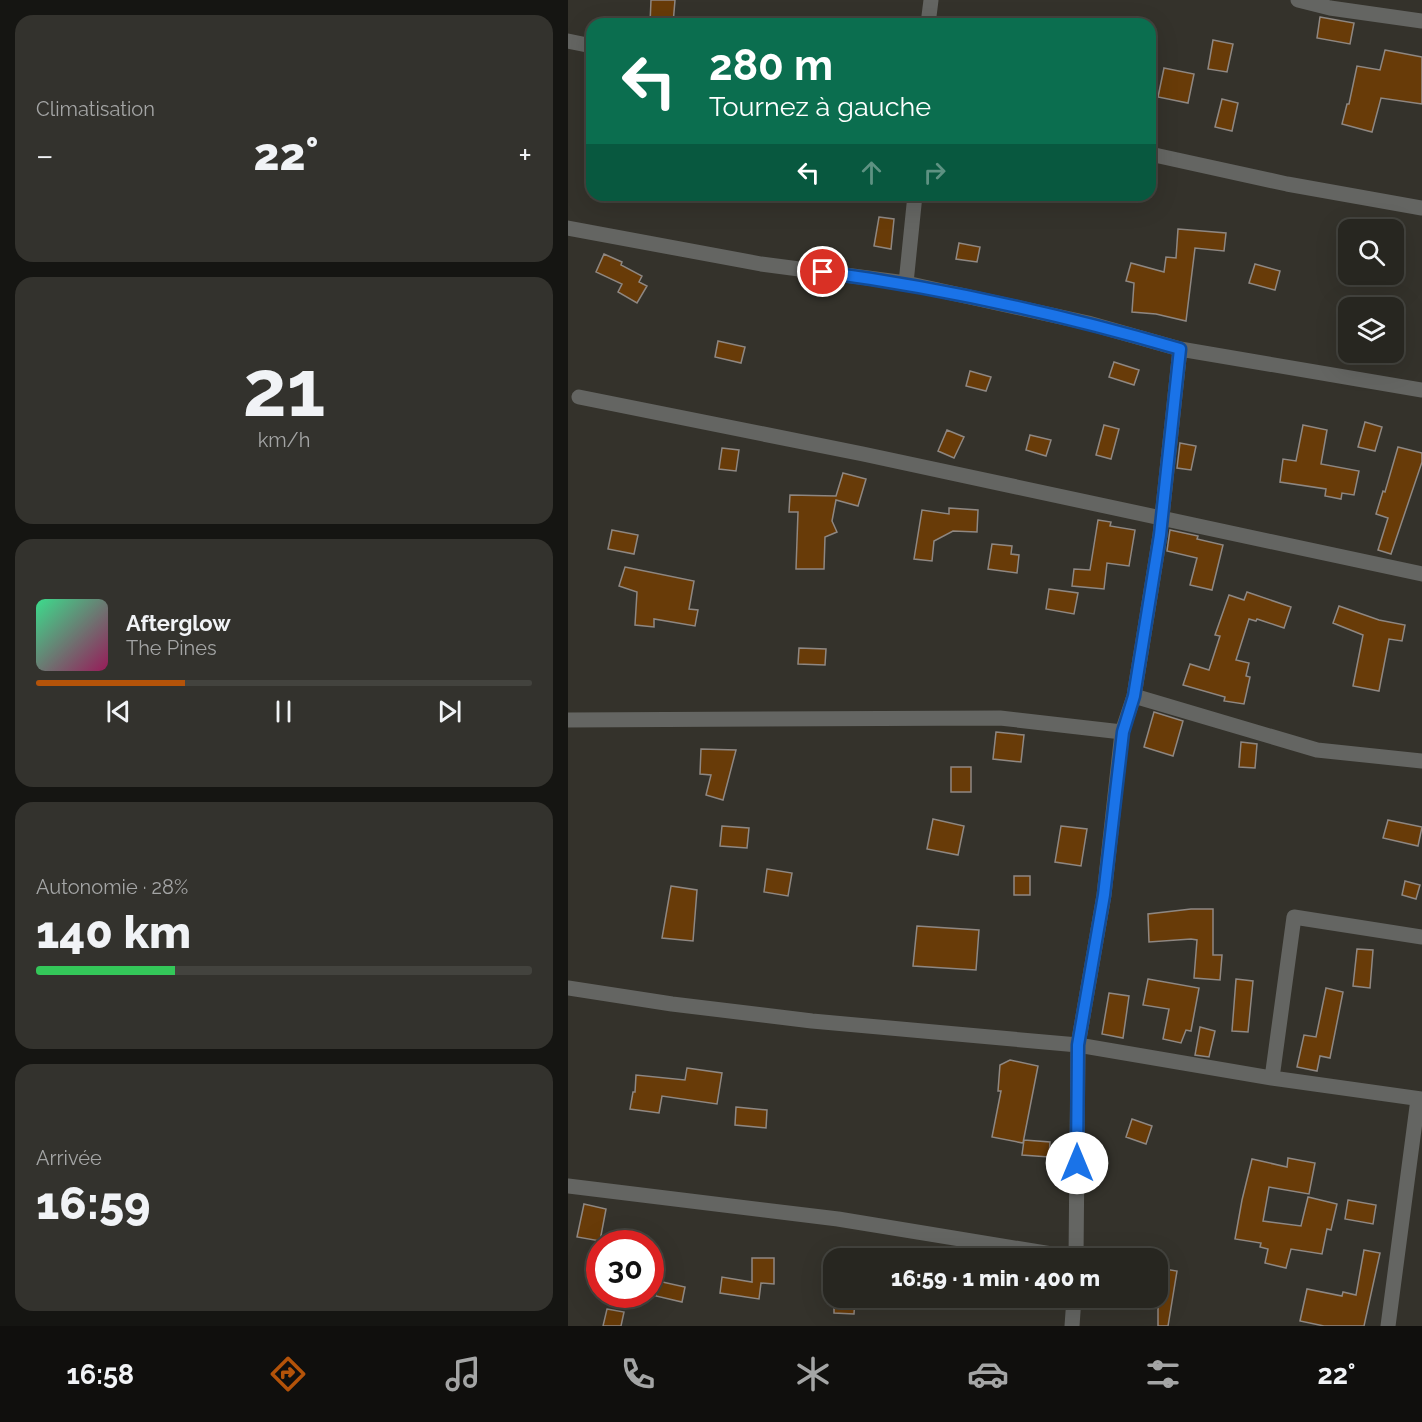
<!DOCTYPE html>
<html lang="fr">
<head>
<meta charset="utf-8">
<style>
  body { margin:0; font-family:Raleway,sans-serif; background:#33322d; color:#f1f3f6; height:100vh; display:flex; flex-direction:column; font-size:22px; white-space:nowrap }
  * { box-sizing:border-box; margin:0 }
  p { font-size:20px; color:#a4a5a5 }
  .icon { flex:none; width:33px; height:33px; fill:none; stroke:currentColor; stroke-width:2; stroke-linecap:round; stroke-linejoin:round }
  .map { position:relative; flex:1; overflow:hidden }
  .details { display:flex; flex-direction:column; gap:15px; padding:15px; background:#151512; width:568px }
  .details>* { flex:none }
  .guide { position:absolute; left:18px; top:18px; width:570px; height:183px; border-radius:18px; box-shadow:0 6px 24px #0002,0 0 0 2px #43433e; background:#0b6e4f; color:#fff; overflow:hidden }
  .tools { position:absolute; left:770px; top:219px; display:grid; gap:12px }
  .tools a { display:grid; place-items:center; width:66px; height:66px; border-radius:12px; background:#272620; box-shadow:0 6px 24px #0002,0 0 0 2px #43433e; font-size:30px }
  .speed { position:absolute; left:18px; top:1230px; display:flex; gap:12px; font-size:30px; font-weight:700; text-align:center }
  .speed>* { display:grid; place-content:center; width:78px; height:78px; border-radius:50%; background:#272620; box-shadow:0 6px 24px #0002,0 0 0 2px #43433e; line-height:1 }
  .speed .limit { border:9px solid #d22; background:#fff; color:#111 }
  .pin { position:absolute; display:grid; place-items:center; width:51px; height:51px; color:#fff; margin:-26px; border:3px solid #fff; border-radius:50%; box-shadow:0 2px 6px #0007 }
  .me { position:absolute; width:66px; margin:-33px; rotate:0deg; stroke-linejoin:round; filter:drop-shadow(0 0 4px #0008) }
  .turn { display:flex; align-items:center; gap:21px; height:126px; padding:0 24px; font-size:27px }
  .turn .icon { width:78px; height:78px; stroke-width:2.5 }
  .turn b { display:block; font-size:42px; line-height:51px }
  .lanes { display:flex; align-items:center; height:57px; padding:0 24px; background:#0003; justify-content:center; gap:30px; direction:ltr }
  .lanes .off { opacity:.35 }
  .big { font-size:45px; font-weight:800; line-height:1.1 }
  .details .card { flex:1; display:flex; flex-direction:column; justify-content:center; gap:9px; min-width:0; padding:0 21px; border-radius:18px; background:#33322d }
  .details .dial { align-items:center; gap:0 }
  .dial b { font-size:78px; line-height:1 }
  .song { display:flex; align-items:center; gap:18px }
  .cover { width:72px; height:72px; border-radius:9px; background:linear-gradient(135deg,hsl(150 70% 55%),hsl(330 70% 35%)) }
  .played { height:6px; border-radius:3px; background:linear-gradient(90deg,#b45309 30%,#43433e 30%) }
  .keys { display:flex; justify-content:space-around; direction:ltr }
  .heat { display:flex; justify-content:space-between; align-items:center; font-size:33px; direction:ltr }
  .charge { height:9px; border-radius:4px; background:linear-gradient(90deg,#34c759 28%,#43433e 0) }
  .trip { position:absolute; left:255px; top:1248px; width:345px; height:60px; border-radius:18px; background:#272620; box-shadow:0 6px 24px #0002,0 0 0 2px #43433e; font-weight:800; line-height:60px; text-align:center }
  .tabs { display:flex; height:96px; justify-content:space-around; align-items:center; background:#100f0d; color:#a4a5a5 }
  .tabs .icon { width:42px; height:42px }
  .tabs .active { color:#b45309 }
  .tabs b { font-size:27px; color:#f1f3f6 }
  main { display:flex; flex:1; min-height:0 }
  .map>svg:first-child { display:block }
  .building { fill:#683b08; stroke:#8e8782; stroke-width:1.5 }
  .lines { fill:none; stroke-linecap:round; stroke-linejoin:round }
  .minor { stroke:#646562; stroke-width:15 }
  .route-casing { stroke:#114b97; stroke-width:15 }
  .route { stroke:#1a73e8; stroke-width:10 }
</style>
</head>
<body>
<main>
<section class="details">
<div class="card"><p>Climatisation</p>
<div class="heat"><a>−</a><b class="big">22°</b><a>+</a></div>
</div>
<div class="card dial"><b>21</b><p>km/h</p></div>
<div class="card">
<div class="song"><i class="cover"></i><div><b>Afterglow</b><p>The Pines</p></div></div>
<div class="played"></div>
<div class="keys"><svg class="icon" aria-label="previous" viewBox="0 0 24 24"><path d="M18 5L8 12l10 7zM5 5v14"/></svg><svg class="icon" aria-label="pause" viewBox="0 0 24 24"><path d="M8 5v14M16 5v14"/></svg><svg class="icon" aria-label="next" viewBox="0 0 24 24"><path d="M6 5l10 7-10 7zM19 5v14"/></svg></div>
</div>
<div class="card"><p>Autonomie · 28%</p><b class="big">140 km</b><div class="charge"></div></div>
<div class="card"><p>Arrivée</p><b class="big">16:59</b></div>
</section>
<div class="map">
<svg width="854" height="1326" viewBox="0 0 854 1326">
  <rect width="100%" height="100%" fill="#34322b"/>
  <!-- building -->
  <path class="building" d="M83 0H107L105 24H82Z
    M752 17 786 23 782 44 749 38Z
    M645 40 665 44 659 72 640 69Z
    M817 50 854 57V104L813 98 804 132 774 124 779 104H781L789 66 812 70Z
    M596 68 626 74 620 103 590 97Z
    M654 99 670 103 664 131 647 127Z
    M311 217 326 219 323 249 306 246Z
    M610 229 658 233 656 251 627 248 618 321 588 314 564 312 566 283 558 281 563 263 596 272 598 257 608 258Z
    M391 243 412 247 409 262 388 259Z
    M36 254 54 262 53 265 74 276 71 282 79 286 69 303 50 292 54 284 28 272Z
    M687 264 712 271 707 290 681 283Z
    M150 341 177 347 173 363 147 357Z
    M546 362 571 370 566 385 541 377Z
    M402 371 423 377 418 391 398 386Z
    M797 422 814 427 807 451 790 447Z
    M536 425 551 429 543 459 528 455Z
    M735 425 759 430 753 464 791 471 786 495 774 493 773 499 757 496 758 489 712 482 715 459 728 461Z
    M379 430 396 437 386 458 370 451Z
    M462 435 483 440 478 456 458 450Z
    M612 443 628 446 623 470 609 468Z
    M830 447 854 453V462L823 554 810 550 820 518 808 514 815 491 817 492Z
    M154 448 171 450 168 471 151 469Z
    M275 473 298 479 290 506 268 500 264 521 269 532 257 537 256 569H228L230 512H221L222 495 268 496Z
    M381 508 410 510 409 532 385 531 366 541 364 561 346 559 354 510 381 514Z
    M530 520 543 522 542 526 567 530 561 566 539 563 536 589 504 586 506 569 522 570Z
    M44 530 70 535 66 554 40 549Z
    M602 530 630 536 629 539 655 545 644 590 622 585 629 558 599 551Z
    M424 544 444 546 443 554 451 555 449 573 420 569Z
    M57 567 126 581 121 609 130 610 127 626 86 619V627L67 625 69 592 51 586Z
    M481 589 510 593 506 614 478 609Z
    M679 592 723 607 716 628 689 619 688 621 681 619 668 660 681 663 678 676 682 677 676 704 656 701 657 697 615 685 622 664 641 670 652 636 647 635 661 595 676 600Z
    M771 606 811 620 837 625 834 641 821 639 811 691 785 686 795 635 765 623Z
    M231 648 258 649 257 665 230 664Z
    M586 712 615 721 605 756 576 747Z
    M428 732 456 735 453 762 425 759Z
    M673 742 689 744 687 768 671 767Z
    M133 749 168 750 155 800 138 795 143 775 132 774Z
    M383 767H403V792H383Z
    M365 819 396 826 390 855 359 849Z
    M820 820 854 827 850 846 815 838Z
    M154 826 181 828 179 848 152 846Z
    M493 826 519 829 513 866 487 862Z
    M199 869 224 873 220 896 196 892Z
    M446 876H462V895H446Z
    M837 881 852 885 848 899 834 895Z
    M103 886 129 890 125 941 94 938Z
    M623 909H645V955H654L652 980 626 978 629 940 623 939 581 942 580 914Z
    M349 926 411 930 408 970 345 966Z
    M789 949 805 950 802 988 785 986Z
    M580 979 631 988 623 1031 618 1030 613 1043 595 1039 601 1009 575 1005Z
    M668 979 685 981 680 1032 664 1031Z
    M758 988 775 992 762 1058 752 1056 749 1071 729 1067 736 1035 748 1037Z
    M541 993 561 996 555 1038 534 1034Z
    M632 1027 647 1031 641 1057 627 1055Z
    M442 1060 470 1066 455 1143 424 1137 433 1091H430L432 1065Z
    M119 1068 154 1073 149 1104 94 1096 91 1113 62 1109 65 1092H67L68 1075 117 1080Z
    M168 1107 199 1110 198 1128 167 1125Z
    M564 1119 584 1126 578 1144 558 1137Z
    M456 1140 482 1142 481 1157 454 1155Z
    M720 1158 747 1163 741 1194 701 1187 695 1221 733 1226 740 1197 769 1204 763 1230 759 1229 754 1254 723 1249 718 1268 697 1263 700 1249 692 1247 693 1243 667 1239 674 1200 684 1159 719 1167Z
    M780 1200 808 1205 805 1224 777 1219Z
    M16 1204 38 1209 32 1241 9 1237Z
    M796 1250 812 1253 796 1326H756L732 1321 739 1289 774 1296 775 1292 788 1295Z
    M184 1258H206V1284L193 1283 191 1299 152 1293 154 1277 184 1282Z
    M590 1268 609 1271 600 1326H590Z
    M90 1281 117 1287 114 1302 88 1296Z
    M266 1298H287L286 1314 266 1313Z
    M39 1309 56 1312 53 1326H35Z"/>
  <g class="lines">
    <!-- minor -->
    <path class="minor" d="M730 0 762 8 854 21
      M360 24 363 0
      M0 41 24 46
      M582 154 719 184 854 208
      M0 228 193 264 338 283 520 323 612 349 592 535 566 696 554 732 536 895 510 1045 508 1258
      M338 283 347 195
      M612 349 854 390
      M11 397 295 454 854 574
      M566 696 749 750 854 761
      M0 720 432 718 554 732
      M0 988 104 1004 244 1021 510 1045 704 1078 854 1099
      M704 1078 726 917 854 937
      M0 1186 270 1219 508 1258
      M504 1326 506 1298
      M820 1326 850 1099"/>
  </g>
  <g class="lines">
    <!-- route casing -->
    <g class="route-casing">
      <path id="route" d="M255 272C376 288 495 315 612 349L592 535 566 696 555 732 536 895 510 1045 509 1163"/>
    </g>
    <!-- route -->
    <use href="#route" class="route"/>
  </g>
</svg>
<div class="tools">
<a><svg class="icon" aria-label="search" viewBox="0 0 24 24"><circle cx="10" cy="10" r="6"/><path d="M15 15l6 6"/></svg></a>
<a><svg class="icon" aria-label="layers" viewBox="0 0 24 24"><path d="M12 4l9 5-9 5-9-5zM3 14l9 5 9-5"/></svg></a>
</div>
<div class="speed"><div class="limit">30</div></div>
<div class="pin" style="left:255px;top:272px;background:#d93025"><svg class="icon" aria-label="arrive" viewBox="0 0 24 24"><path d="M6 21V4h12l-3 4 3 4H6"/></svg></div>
<svg class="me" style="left:509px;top:1163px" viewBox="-20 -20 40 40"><circle r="19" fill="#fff"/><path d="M0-13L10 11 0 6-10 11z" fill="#1a73e8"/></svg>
<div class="trip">16:59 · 1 min · 400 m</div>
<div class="guide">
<div class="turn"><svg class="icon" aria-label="left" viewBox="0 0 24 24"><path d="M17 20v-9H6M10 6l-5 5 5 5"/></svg><div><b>280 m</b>Tournez à gauche</div></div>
<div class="lanes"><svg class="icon" aria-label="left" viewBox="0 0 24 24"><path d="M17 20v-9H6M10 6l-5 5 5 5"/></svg><svg class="icon off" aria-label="ahead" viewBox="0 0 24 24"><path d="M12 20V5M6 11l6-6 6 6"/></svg><svg class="icon off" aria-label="right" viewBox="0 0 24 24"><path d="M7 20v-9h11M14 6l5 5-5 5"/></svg></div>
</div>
</div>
</main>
<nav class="tabs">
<b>16:58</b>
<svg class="icon active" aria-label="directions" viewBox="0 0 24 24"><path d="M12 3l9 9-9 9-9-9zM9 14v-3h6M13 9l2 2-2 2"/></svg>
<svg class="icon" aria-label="music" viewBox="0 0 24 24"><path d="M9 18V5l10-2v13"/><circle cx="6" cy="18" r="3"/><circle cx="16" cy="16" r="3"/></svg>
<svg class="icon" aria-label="phone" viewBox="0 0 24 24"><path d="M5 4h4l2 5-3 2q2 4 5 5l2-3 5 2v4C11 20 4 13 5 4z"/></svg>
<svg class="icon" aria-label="climate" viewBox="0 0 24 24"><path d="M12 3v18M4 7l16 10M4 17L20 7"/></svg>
<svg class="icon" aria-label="car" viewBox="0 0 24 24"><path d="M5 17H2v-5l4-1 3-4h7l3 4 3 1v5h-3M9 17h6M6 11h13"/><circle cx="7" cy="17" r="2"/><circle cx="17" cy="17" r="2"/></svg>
<svg class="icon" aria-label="filters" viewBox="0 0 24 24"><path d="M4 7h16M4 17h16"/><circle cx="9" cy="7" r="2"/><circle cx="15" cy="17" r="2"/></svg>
<b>22°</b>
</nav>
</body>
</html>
